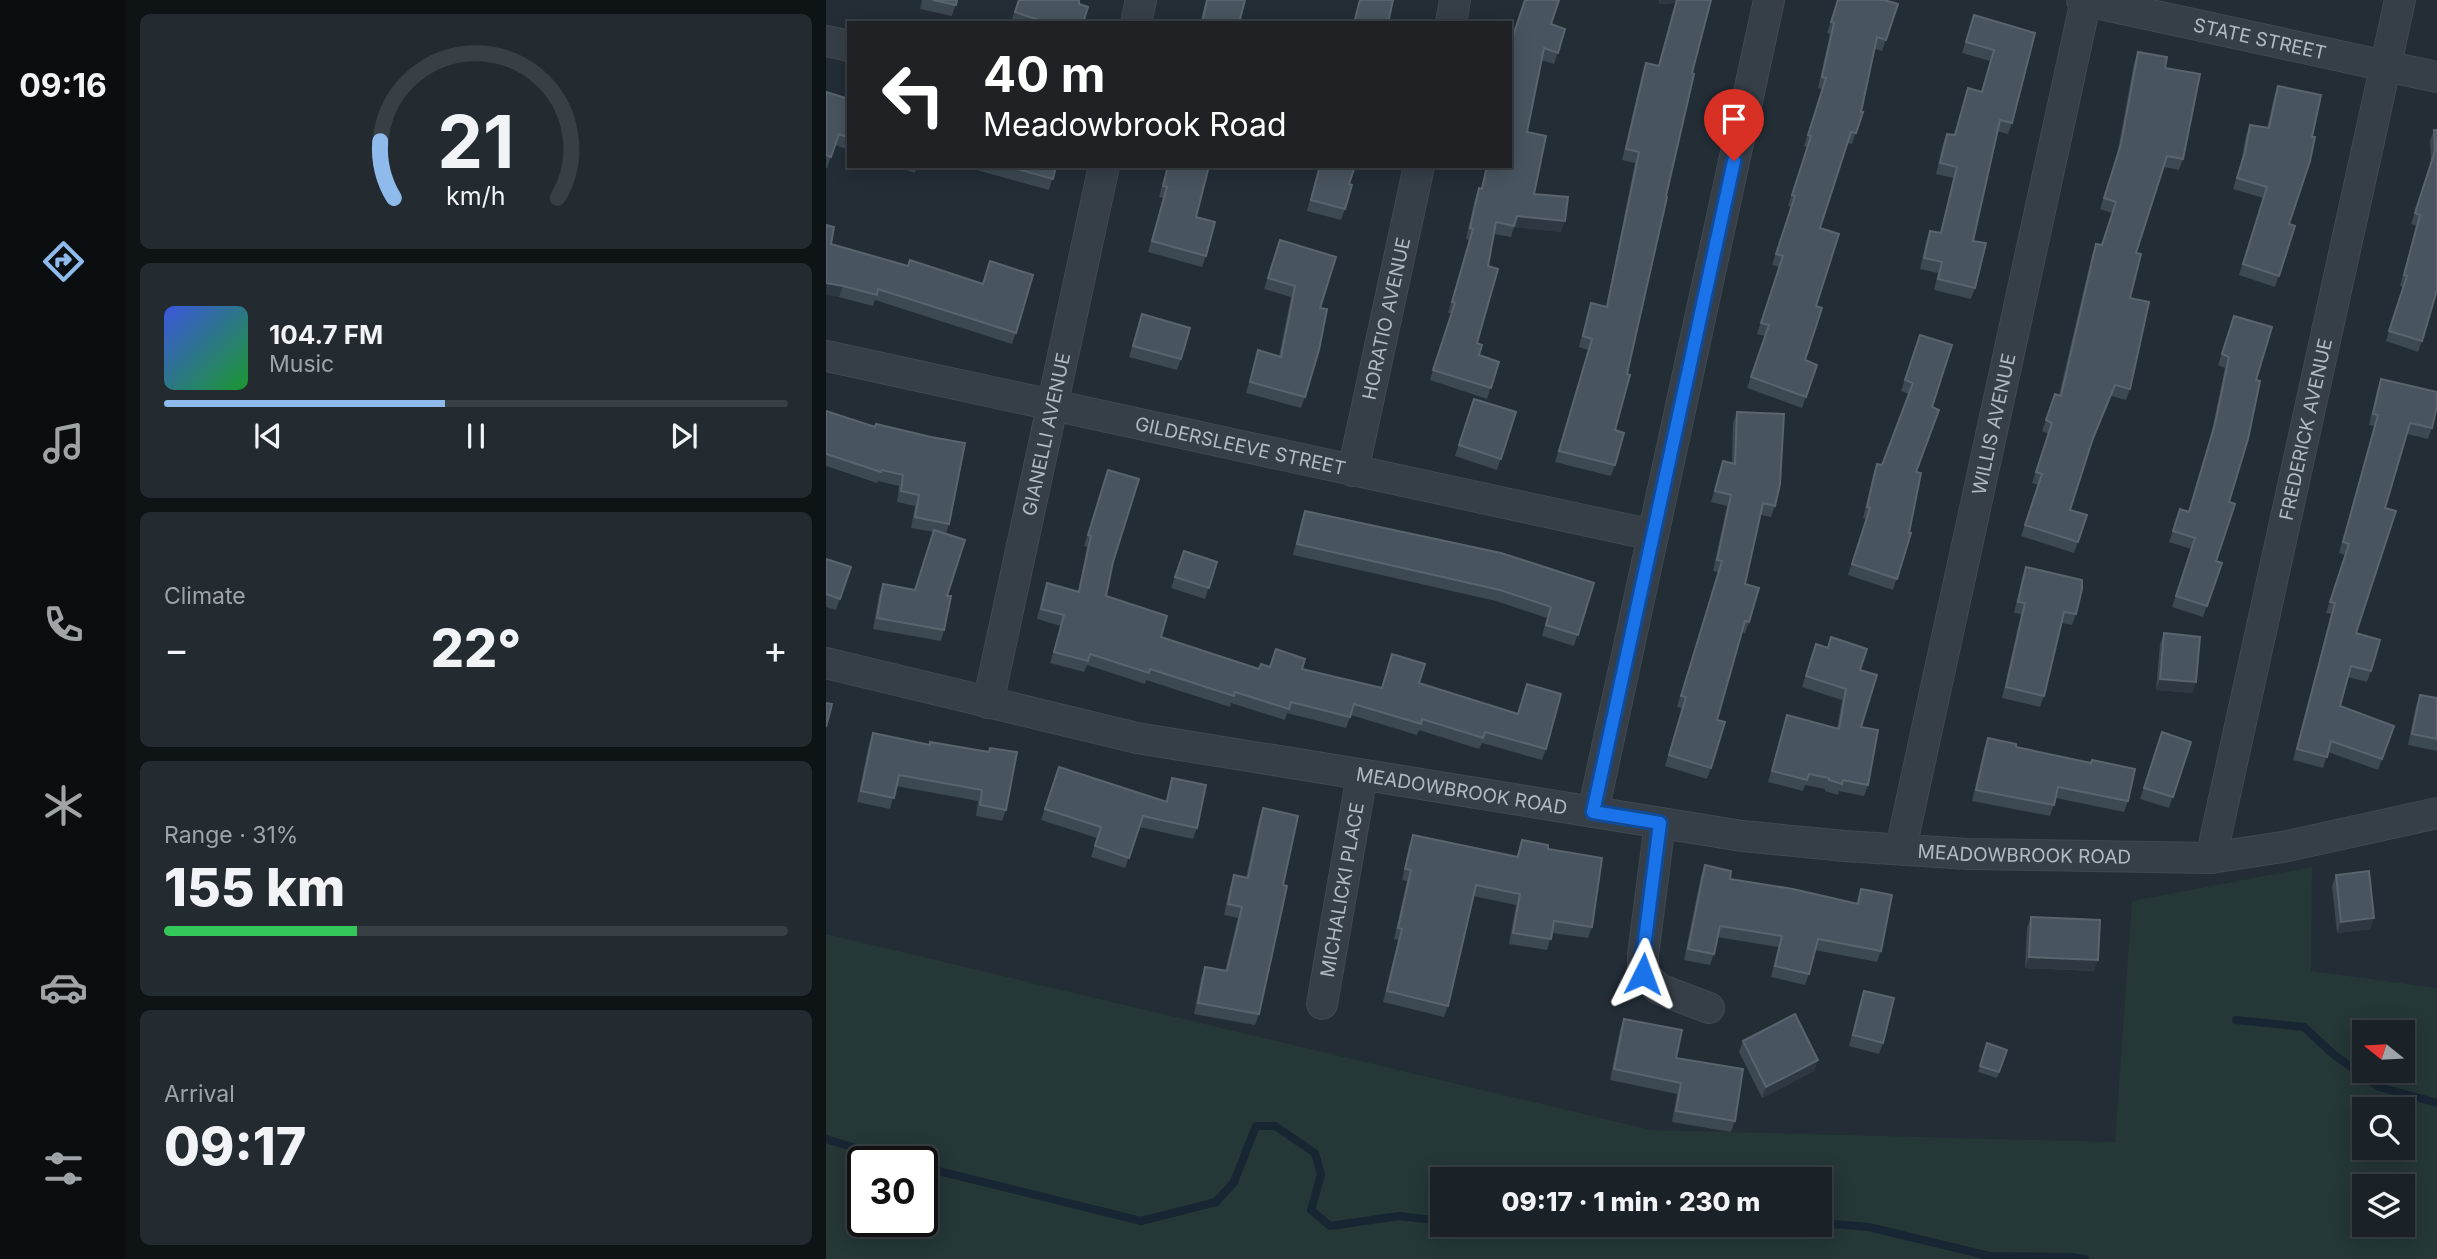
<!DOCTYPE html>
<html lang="en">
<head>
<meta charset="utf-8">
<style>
  body { margin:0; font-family:Inter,sans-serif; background:#232a30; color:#f1f3f6; height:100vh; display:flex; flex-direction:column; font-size:26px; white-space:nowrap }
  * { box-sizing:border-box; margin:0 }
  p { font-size:23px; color:#9fa4a8 }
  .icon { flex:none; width:38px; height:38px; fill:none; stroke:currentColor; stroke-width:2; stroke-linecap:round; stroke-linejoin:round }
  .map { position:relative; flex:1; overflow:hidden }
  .sheet { display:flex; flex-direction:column; gap:14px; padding:14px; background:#0e1316; width:700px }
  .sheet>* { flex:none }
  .banner { position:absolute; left:21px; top:21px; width:665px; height:147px; border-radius:0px; box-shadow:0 4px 18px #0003,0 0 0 2px #383f45; background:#202124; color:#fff; overflow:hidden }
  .needle { width:46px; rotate:288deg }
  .tools { position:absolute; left:1526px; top:1020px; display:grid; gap:14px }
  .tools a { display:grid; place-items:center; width:63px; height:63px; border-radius:0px; background:#1a2228; box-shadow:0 4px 18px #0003,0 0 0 2px #383f45; font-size:35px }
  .speed { position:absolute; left:21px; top:1146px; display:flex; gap:14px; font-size:35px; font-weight:700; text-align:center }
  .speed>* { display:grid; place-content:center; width:91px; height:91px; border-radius:50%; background:#1a2228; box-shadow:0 4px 18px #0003,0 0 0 2px #383f45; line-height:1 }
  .speed .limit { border:4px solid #111; border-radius:10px; background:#fff; color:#111 }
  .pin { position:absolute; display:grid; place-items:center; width:60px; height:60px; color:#fff; margin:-72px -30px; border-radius:50% 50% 50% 0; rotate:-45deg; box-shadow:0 0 7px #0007 }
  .pin .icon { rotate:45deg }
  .me { position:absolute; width:77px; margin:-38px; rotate:3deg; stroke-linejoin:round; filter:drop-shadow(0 0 5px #0008) }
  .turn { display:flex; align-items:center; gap:24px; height:147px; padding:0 21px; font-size:32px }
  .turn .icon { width:91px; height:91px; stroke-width:2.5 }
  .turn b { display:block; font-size:49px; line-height:60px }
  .big { font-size:52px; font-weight:800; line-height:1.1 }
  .sheet .widget { flex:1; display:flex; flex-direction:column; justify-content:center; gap:10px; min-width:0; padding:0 24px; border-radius:10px; background:#232a30 }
  .sheet .dial { align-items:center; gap:0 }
  .dial svg { height:182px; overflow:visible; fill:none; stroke:#383f45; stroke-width:7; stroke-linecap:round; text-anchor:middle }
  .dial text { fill:#f1f3f6; stroke:none }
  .song { display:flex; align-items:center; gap:21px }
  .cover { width:84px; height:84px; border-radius:10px; background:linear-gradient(135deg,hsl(230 70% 55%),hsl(130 70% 35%)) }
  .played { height:7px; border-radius:4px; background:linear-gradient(90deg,#8ebbec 45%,#383f45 45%) }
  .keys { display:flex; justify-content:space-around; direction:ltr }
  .heat { display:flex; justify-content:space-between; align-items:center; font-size:38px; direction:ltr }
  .charge { height:10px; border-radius:5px; background:linear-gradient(90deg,#34c759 31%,#383f45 0) }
  .trip { position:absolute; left:604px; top:1167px; width:402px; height:70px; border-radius:0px; background:#1a2228; box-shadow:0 4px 18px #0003,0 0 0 2px #383f45; font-weight:800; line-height:70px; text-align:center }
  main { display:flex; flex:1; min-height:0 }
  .tab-bar { display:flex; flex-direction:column; width:126px; justify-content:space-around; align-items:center; background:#0a0e10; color:#9fa4a8 }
  .tab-bar .icon { width:49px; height:49px }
  .tab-bar .active { color:#8ebbec }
  .tab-bar b { font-size:32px; color:#f1f3f6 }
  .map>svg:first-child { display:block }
  .green { fill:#253737; fill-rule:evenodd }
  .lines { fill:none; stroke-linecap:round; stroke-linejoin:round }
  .stream { stroke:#182532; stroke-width:8 }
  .minor-casing { stroke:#404850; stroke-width:32 }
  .minor { stroke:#363f47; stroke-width:30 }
  .wall { fill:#3c4852 }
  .shaded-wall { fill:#2d3842 }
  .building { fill:#48545f; stroke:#59646e; stroke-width:2 }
  .route-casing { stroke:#114b97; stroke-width:18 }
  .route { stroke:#1a73e8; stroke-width:12 }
  .labels { text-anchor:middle; stroke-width:7; stroke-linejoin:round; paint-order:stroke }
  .street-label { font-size:19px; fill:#b1bac3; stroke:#1c242b }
</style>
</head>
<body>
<main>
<nav class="tab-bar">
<b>09:16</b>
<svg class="icon active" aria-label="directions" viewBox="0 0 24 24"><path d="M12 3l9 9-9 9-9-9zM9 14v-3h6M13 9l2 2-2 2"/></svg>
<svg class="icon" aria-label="music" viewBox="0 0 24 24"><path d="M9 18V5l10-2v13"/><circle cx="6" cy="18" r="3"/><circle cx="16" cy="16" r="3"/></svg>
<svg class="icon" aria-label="phone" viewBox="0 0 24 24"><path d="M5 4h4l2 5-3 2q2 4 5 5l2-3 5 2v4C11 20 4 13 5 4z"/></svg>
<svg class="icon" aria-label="climate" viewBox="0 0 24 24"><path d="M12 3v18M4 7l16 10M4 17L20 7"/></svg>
<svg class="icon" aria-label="car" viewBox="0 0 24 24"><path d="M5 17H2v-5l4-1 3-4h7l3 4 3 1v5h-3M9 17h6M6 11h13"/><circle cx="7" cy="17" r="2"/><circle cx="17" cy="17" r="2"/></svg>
<svg class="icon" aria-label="filters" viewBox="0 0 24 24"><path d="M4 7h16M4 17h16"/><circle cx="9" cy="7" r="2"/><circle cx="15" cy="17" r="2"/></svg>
</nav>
<section class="sheet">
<div class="widget dial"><svg viewBox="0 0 100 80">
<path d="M14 69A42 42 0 1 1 86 69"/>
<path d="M14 69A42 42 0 0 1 8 44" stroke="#8ebbec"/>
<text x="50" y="56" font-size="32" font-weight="700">21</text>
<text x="50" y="72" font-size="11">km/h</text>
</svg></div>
<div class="widget">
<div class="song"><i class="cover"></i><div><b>104.7 FM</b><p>Music</p></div></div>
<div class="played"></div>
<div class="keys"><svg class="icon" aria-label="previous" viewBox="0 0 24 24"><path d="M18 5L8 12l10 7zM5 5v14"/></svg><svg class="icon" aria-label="pause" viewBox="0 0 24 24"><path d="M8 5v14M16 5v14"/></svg><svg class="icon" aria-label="next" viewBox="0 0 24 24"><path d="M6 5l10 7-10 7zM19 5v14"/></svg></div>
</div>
<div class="widget"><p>Climate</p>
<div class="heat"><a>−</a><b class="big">22°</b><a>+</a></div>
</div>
<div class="widget"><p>Range · 31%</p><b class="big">155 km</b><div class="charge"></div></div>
<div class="widget"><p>Arrival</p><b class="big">09:17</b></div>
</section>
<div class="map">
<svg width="1611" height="1259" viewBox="0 0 1611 1259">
  <rect width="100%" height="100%" fill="#232d36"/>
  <!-- green -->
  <path class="green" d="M1486 867 1485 971 1611 988V1259H0V934L825 1130 1289 1142 1306 901ZM1538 1032H1577V1071H1538ZM1538 1110H1577V1148H1538ZM37 1162H96V1222H37ZM616 1180H994V1225H616ZM1538 1186H1577V1225H1538Z"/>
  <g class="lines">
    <!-- stream -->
    <path class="stream" d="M1410 1020 1478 1027 1507 1054 1553 1087 1611 1103
      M0 1139 77 1162
      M96 1167 315 1221 390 1202 408 1182 430 1126H449L489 1153 495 1175 485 1210 504 1226 573 1216 616 1221
      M994 1223 1043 1227 1163 1256 1245 1257 1259 1259
      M643 1225 799 1229 845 1225"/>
    <!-- minor casing -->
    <g class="minor-casing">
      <g id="minor">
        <path id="s1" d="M1256 0 1611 77"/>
        <path d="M310 23 315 0"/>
        <path d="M625 23 629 0"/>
        <path d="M0 41 23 46"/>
        <path id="s2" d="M0 356 827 535"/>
        <path id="s3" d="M527 471 593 166"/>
        <path id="s4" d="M0 663 311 738 916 836 1019 846 1142 854 1385 858 1462 846 1611 813"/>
        <path id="s5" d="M162 703 278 166"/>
        <path d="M767 812 943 0"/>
        <path d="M834 823 817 955V974L833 989 883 1008"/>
        <path id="s6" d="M1075 848 1260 0"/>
        <path id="s7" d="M1385 858 1574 0"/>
        <path id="s8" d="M496 1004 536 775"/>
      </g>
    </g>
    <!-- minor -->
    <use href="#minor" class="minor"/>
  </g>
  <!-- wall -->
  <path class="wall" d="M96 0H131L126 16 94 9Z
    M192 0 253 4 257 23H185Z
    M380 0H419L413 23H374Z
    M833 0H885L866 73 789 430V465L785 476 729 462 762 350 753 347 761 314 765 303 780 307 809 163 796 160 816 74 820 63 832 66 849 3 833 4Z
    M1012 0 1072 4 1056 51 1049 49 1035 112H1037L1026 144 1021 143 994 228 990 306 979 360 991 365 976 408 921 388 939 336 931 334 953 267 946 265 965 207 962 206 981 147 978 146 996 89 992 88 1004 34 1001 33Z
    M1148 15 1209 33 1186 123 1182 134 1171 131 1147 241 1149 288 1145 299 1108 290 1112 273 1094 269 1100 242 1104 231 1114 233 1127 178 1110 174 1117 144 1121 134 1128 135 1142 88 1155 92 1164 61 1136 53Z
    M725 24 739 29 728 64 715 60 701 132 708 194 735 232 688 227 685 237 668 234 662 266 651 343 653 355 673 362 661 399 604 380 625 313H622L643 240 640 239 649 199 653 188 655 189 660 166H684V44Z
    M1312 52 1339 68 1357 159 1353 170 1338 167 1310 253 1304 298V389L1300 400 1285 396 1266 444 1244 510 1261 515 1248 553 1195 536 1212 485 1206 483 1222 434 1216 431 1229 394 1233 395 1266 255 1270 244 1275 245 1286 213 1274 209 1291 155 1308 63Z
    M1452 86 1463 224 1469 226 1449 287 1413 275 1437 198 1407 189 1415 163 1420 135 1424 125 1441 128 1448 97Z
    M0 92 23 99V150L9 145 1 168H0Z
    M1608 130H1611L1596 341 1592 352 1560 341 1577 287 1574 286 1590 226 1585 224 1605 162 1604 141Z
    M69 166H91L89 173Z
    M136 166H230L223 190Z
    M341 166H383L370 217 380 256 376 267 322 252 337 198 333 197Z
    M493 166H529L523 184 519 209 515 220 481 211Z
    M454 240 494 308 479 397 475 408 420 393 432 350 453 356 465 297 438 289Z
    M5 244 82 266 157 283 164 261 190 333 186 344 49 300 47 306 13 297Z
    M316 314 355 359 351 370 303 357Z
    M1408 316 1430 380 1390 561 1396 563 1377 617 1346 607 1365 549 1343 542 1354 509 1362 512 1385 435 1399 368 1392 365Z
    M1094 335 1106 407 1090 472 1083 533H1085L1067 590 1022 575 1040 519 1037 518 1047 475 1051 464 1056 465 1083 394 1075 391Z
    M1555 379 1606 428 1602 439 1581 434 1559 508 1530 633 1545 671 1541 682 1522 677 1514 706 1568 726 1552 770 1502 752 1497 768 1467 760 1505 614 1500 613 1519 555 1513 553 1548 426 1543 425 1551 390Z
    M648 399 690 412 671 470 629 456Z
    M0 411 49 426 123 524 120 534 121 596 118 630 115 641 47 629 53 595 57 584 89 590 108 532 85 528 89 506 71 502 73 486 52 481 51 483 0 466Z
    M911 412 949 506 945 517 935 515 919 584 923 622 919 633 916 632 891 720 885 768 881 779 839 766 856 708 851 707 892 572 887 571 901 506 885 502 893 472 897 461 906 463 907 423Z
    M282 470 287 562 280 596 335 637 433 669 444 667 476 669 555 688 566 654 593 683 691 714 701 684 720 749 716 760 656 743 653 749 593 730 591 735 525 715 520 728 461 713 459 720 405 703 404 707 320 680 319 684 261 665 258 672 224 663 235 626 211 619 217 594 221 583 252 592 261 547 258 546Z
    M479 511 768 583 748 646 716 636 721 618 670 601 467 555 475 522Z
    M358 551 391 562 379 599 345 588Z
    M0 559 25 567 10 610 0 607Z
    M1200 567 1250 614 1246 625 1235 623 1218 696 1214 707 1176 698 1195 614 1188 613 1196 578Z
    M1338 633 1370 682 1366 693 1330 690 1334 644Z
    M990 644 1034 670 1035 727 1042 785 1038 796 1013 791 1012 795 999 791V789L979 785 977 791 942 782 961 715 1011 729 1016 700 976 687Z
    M1594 695 1611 698V751L1582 745 1590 706Z
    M1336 732 1365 742 1343 808 1314 799Z
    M47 733 103 745 162 752 164 748 180 810 176 821 150 816 152 801 70 786 64 809 31 802 43 744Z
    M1162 738 1190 747 1302 801 1298 812 1230 798 1224 816 1146 801 1158 749Z
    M233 767 339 802 346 778 371 828 367 839 313 827 299 868 265 857 271 838 215 820Z
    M437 808 457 885 433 1014 429 1025 368 1014 375 978 379 967 399 971 412 918 398 915 404 886 408 875 420 877 433 819Z
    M587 835 690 857 696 840 722 849 766 927 762 938 726 933 721 950 683 944 690 905 647 896 622 1006 618 1017 557 1002 572 940 568 939 581 881 576 880 583 846Z
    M879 865 904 879 1030 904 1035 889 1055 951 1051 962 989 950 983 974 979 985 945 977 952 947 891 937 888 954 884 965 858 960 875 876Z
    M1510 875 1548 918 1544 929 1511 933 1506 886Z
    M1205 917 1268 971 1199 968 1201 928Z
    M1038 991 1057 1043 1053 1054 1023 1046 1034 1002Z
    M798 1019 850 1058 909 1121 905 1132 846 1122 851 1094 784 1080 794 1030Z
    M917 1041 992 1060 988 1071 936 1098 913 1052Z
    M1161 1043 1181 1050 1171 1078 1152 1072Z"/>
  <!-- shaded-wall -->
  <path class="shaded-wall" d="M834 0H850L849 3 833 4Z
    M691 216 739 221 735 232 688 227Z
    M0 283 17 286 13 297 0 295Z
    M1334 679 1370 682 1366 693 1330 690Z
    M1548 918 1544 929 1511 933 1515 922Z
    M1203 957 1272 960 1268 971 1199 968Z
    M992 1060 988 1071 936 1098 940 1087Z"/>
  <!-- building -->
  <path class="building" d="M107 0H131L130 5Z
    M193 0H253V4L262 7 257 23H222L189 12Z
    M381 0H419L413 23H376Z
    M534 0H567L562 23H528Z
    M699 0H733L725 24 739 29 732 53 718 48 701 132 720 136 708 194 742 197 739 221 691 216 688 226 670 222 662 266 672 269 651 343 656 345 653 355 673 362 665 388 607 370 629 303 626 302 647 229 644 228 653 188 656 189 661 166H684V45Z
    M851 0H885L866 73 868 74 840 196 841 197 801 374 804 375 789 430 798 433 789 465 733 451 766 339 757 336 765 303 781 307 813 152 800 149 820 63 833 66Z
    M1012 0H1058L1072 4 1060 40 1051 37 1035 112H1037L1030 133 1025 132 994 228 1013 234 990 306 996 308 979 360 991 365 980 397 925 377 943 325 935 323 957 256 950 254 969 196 966 195 985 136 982 135 1000 78 996 77 1008 23 1005 22Z
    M1148 15 1209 33 1186 123 1174 120 1147 241 1160 243 1149 288 1112 279 1116 262 1098 258 1104 231 1115 233 1131 167 1114 163 1121 134 1129 135 1142 88 1156 92 1168 50 1140 42Z
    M1312 52 1341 57 1339 68 1374 74 1357 159 1341 156 1310 253 1315 254 1304 298 1323 302 1304 389 1289 385 1267 438 1244 510 1261 515 1252 542 1199 525 1216 474 1210 472 1226 423 1220 420 1229 394 1235 396 1270 244 1276 245 1290 202 1278 198 1295 144Z
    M1452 86 1495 95 1486 137H1489L1484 161 1463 224 1469 226 1453 276 1417 264 1441 187 1411 178 1419 152 1424 125 1443 128Z
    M0 92 23 99V138L13 134 5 157 0 155Z
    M1608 130H1611V290L1596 341 1563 331 1581 276 1578 275 1594 215 1589 213 1609 151Z
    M180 166H230L227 179Z
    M342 166H383L370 217 389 222 380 256 326 241 341 187 337 186Z
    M494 166H529L523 184 526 185 519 209 485 200Z
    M0 225 8 227 5 244 82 266 84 260 157 284 164 261 207 275 190 333 52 289 51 295 17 286 0 283Z
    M454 240 510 257 494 308 501 309 493 350 479 397 424 382 432 350 455 357 469 286 442 278Z
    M316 314 364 328 355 359 307 346Z
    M1408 316 1446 327 1430 380 1434 381 1422 439 1403 502 1409 504 1390 561 1396 563 1381 606 1350 596 1369 538 1347 531 1354 509 1363 512 1389 424 1403 357 1396 354Z
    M1094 335 1126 345 1106 407 1113 410 1090 472 1095 473 1083 533H1085L1071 579 1026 564 1044 508 1041 507 1051 464 1056 465 1087 383 1079 380Z
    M1555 379 1611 392V406L1606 428 1584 423 1559 508 1570 511 1530 633 1554 640 1545 671 1525 666 1514 706 1568 726 1556 759 1505 741 1501 757 1471 749 1509 603 1504 602 1523 544 1517 542 1552 415 1547 414Z
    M648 399 690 412 675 459 633 445Z
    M0 411 49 427 50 424 105 437 139 443 123 524 89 517 93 495 75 491 77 475 56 470 55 472 0 454Z
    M911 412 958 414 954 484 949 506 937 503 919 584 933 588 923 622 919 621 891 720 899 722 885 768 843 755 860 697 855 696 896 561 891 560 905 495 889 491 897 461 909 464Z
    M282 470 313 479 287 562 280 596 341 616 335 637 433 669 435 664 444 667 450 649 479 659 476 669 556 688 566 654 599 664 593 683 692 714 701 684 735 694 720 749 659 732 657 738 596 719 595 724 528 704 524 717 465 702 463 709 409 692 408 696 324 669 323 673 264 654 262 661 228 652 238 615 215 609 221 583 253 592 265 536 262 535Z
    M479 511 675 553 768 583 752 635 720 625 725 607 674 590 471 544Z
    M108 530 139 540 121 596H125L118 630 51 618 57 584 89 590Z
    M358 551 391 562 383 588 349 577Z
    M0 559 25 567 14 599 0 594Z
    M1200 567 1256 580V589L1250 614 1238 612 1218 696 1180 687 1199 603 1192 602Z
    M1338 633 1374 637 1370 682 1334 679Z
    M1005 637 1041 649 1034 670 1051 675 1035 727 1052 730 1042 785 1017 780 1016 784 1003 780V778L983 774 981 780 946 771 961 715 1013 729 1020 689 980 676 990 644 1002 648Z
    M1594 695 1611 698V739L1586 734Z
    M0 703 6 704 0 727Z
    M1336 732 1365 742 1347 797 1318 788Z
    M47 733 104 745V742L163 752 164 748 191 752 180 810 154 805 156 790 73 775 68 798 35 791Z
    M1162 738 1190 744V747L1265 763 1266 760 1309 769 1302 801 1232 787 1228 805 1150 790Z
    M233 767 341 802 346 778 380 785 371 828 317 816 303 858 269 846 275 827 219 809Z
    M437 808 472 816 457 885 461 886 433 1014 372 1003 379 967 401 971 416 907 402 904 408 875 422 878Z
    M587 835 692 857 696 840 722 845V849L776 858 766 927 728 921 725 939 687 933 694 894 650 885 622 1006 561 991 576 929 572 928 585 870 579 869Z
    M879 865 905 871 904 879 967 889 1032 904 1035 889 1066 895 1055 951 992 939 983 974 949 966 956 936 894 926 888 954 862 949Z
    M1543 871 1548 918 1515 922 1510 875Z
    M1205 917 1274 920 1272 960 1203 957Z
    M1038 991 1068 998 1057 1043 1027 1035Z
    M969 1014 992 1060 940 1087 917 1041Z
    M798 1019 856 1030 850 1058 917 1069 909 1121 850 1111 855 1083 788 1069Z
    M1161 1043 1181 1050 1173 1072 1154 1066Z"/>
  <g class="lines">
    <!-- route casing -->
    <g class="route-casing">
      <path id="route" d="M817 974V955L834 823 767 812 908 161"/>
    </g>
    <!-- route -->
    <use href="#route" class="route"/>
  </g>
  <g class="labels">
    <!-- street labels -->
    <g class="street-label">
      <text dy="7" stroke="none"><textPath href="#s1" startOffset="182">STATE STREET</textPath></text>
      <text dy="7" stroke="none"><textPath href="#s3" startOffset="156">HORATIO AVENUE</textPath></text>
      <text dy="7" stroke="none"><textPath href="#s6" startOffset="434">WILLIS AVENUE</textPath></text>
      <text dy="7" stroke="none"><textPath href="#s7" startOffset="439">FREDERICK AVENUE</textPath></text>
      <text dy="7" stroke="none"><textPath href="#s5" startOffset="275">GIANELLI AVENUE</textPath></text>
      <text dy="7" stroke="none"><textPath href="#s2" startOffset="424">GILDERSLEEVE STREET</textPath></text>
      <text dy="7" stroke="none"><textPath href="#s4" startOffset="649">MEADOWBROOK ROAD</textPath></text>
      <text dy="7" stroke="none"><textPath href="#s4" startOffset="1216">MEADOWBROOK ROAD</textPath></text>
      <text dy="7" stroke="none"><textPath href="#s8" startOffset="116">MICHALICKI PLACE</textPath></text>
    </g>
  </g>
</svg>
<div class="tools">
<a><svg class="needle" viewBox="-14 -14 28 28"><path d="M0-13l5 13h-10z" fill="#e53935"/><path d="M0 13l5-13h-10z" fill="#9fa4a8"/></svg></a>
<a><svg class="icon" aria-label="search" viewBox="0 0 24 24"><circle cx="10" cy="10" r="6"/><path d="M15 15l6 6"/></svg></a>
<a><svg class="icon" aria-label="layers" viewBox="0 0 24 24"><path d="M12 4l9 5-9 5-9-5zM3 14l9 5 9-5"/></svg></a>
</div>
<div class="speed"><div class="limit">30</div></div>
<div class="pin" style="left:908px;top:161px;background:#d93025"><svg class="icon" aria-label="arrive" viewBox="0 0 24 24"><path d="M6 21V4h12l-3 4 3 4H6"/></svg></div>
<svg class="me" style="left:817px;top:974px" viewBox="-20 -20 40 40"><path d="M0-17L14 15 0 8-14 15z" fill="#1a73e8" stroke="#fff" stroke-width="4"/></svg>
<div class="trip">09:17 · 1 min · 230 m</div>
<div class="banner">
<div class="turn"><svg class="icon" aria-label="left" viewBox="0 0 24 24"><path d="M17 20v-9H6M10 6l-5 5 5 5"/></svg><div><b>40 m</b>Meadowbrook Road</div></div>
</div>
</div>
</main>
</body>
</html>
